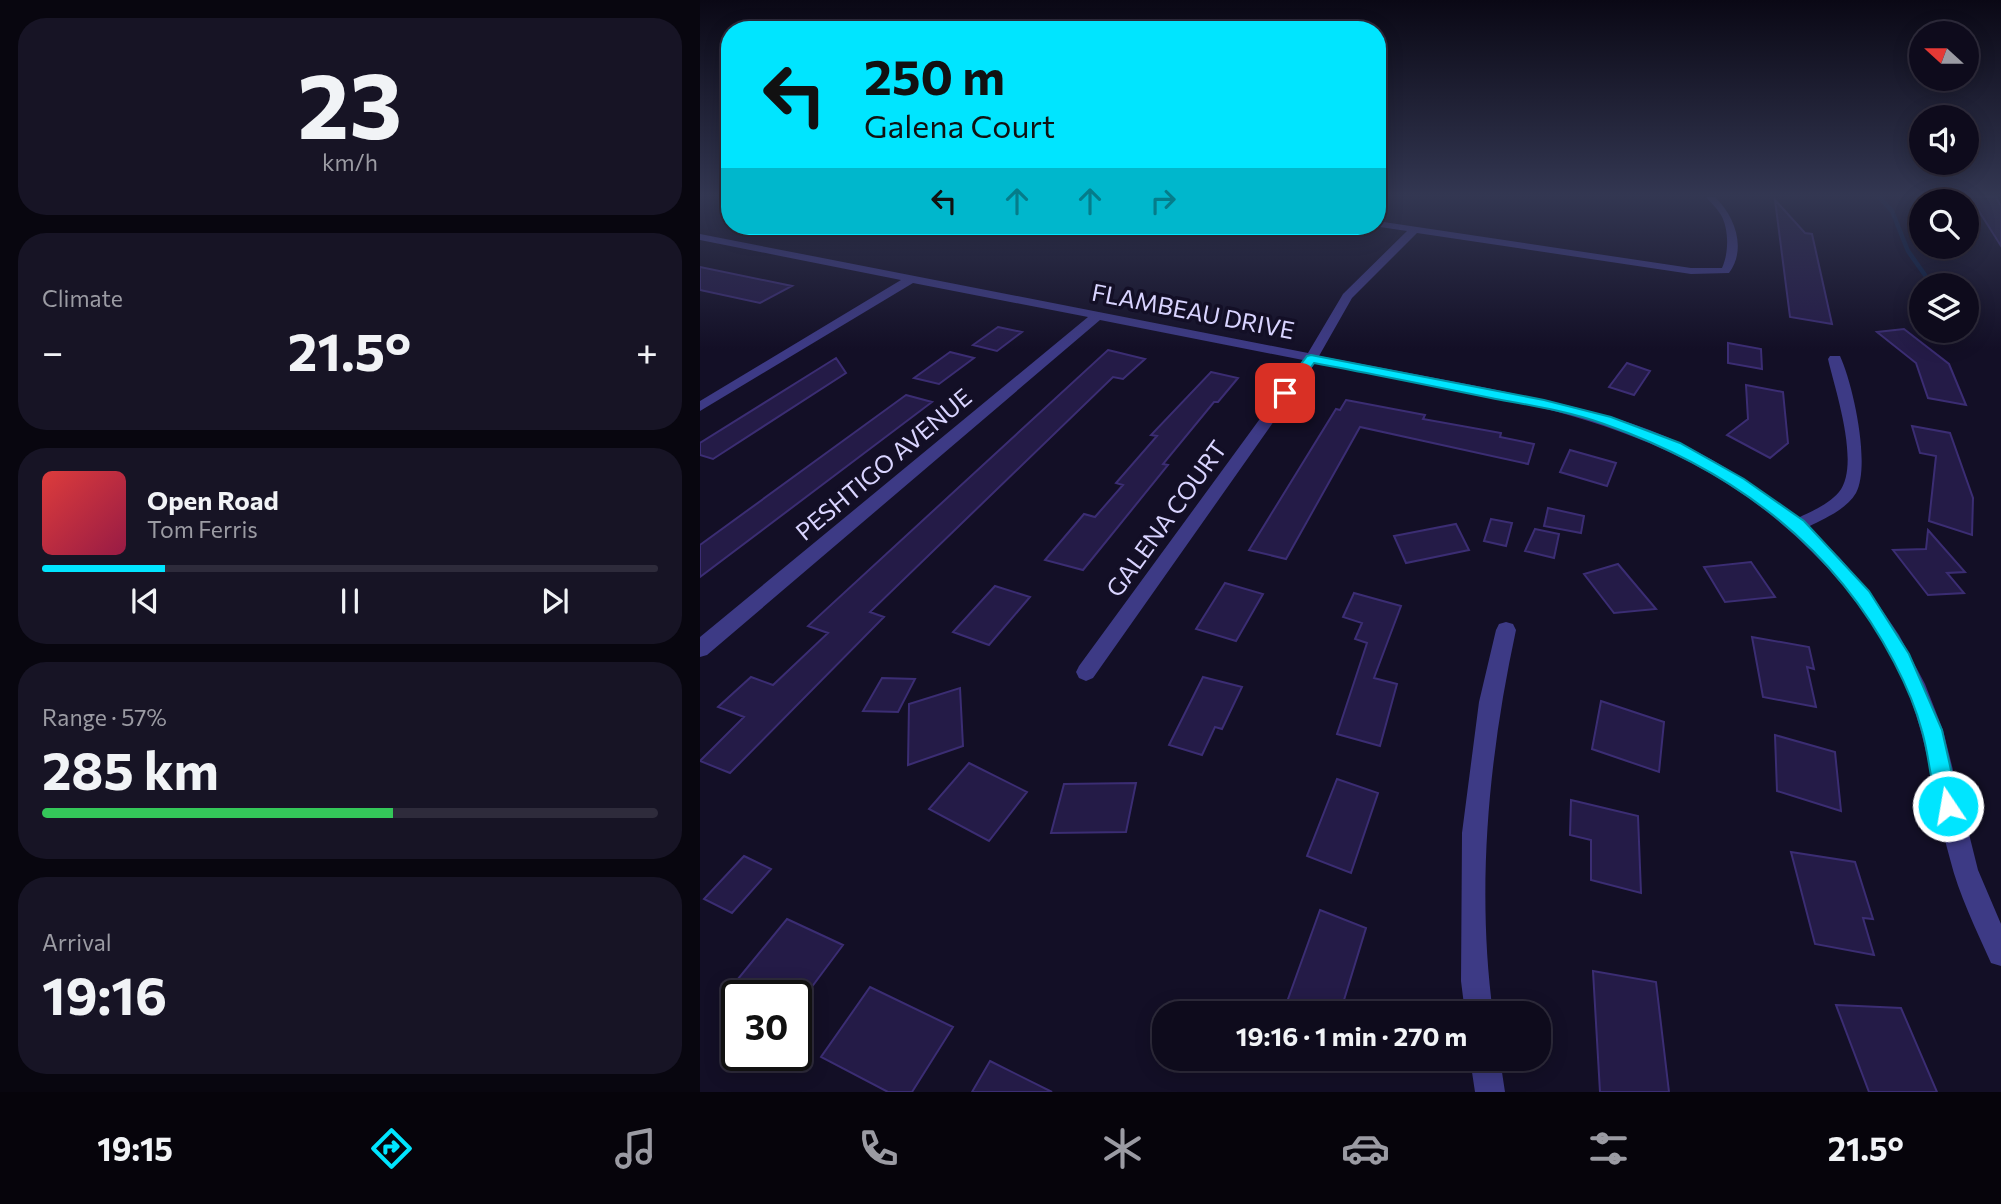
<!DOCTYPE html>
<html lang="en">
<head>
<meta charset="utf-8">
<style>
  body { margin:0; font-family:Commissioner,sans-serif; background:#171425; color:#f1f3f6; height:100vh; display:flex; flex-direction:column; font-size:26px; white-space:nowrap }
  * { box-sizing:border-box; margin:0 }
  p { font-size:23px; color:#9b9ba3 }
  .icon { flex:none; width:38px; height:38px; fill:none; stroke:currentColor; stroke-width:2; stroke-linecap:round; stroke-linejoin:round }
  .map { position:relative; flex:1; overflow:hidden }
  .drawer { display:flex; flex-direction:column; gap:18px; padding:18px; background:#08060f; width:700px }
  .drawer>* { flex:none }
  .guide { position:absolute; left:21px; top:21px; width:665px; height:214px; border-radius:28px; box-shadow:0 4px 18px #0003,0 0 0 2px #2e2b3b; background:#00e5ff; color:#111; overflow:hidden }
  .needle { width:46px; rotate:291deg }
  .controls { position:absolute; left:1209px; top:21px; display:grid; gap:14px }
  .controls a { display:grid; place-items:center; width:70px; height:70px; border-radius:50%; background:#0e0b1c; box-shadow:0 4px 18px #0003,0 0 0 2px #2e2b3b; font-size:35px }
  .speed { position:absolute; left:21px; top:980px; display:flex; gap:14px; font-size:35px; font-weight:700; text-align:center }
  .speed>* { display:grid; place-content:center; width:91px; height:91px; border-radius:50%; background:#0e0b1c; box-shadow:0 4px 18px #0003,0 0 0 2px #2e2b3b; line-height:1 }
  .speed .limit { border:4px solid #111; border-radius:10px; background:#fff; color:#111 }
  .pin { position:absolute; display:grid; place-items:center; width:60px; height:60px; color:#fff; margin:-30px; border-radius:14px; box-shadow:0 4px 10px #0006 }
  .me { position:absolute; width:77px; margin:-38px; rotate:348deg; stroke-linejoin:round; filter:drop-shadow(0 0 5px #0008) }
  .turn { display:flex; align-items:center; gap:24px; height:147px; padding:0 28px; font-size:32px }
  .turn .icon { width:91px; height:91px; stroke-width:2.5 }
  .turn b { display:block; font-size:49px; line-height:60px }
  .lanes { display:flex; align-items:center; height:66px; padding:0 28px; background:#0003; justify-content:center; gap:35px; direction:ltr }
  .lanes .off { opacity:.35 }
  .big { font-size:52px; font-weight:700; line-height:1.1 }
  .drawer .tile { flex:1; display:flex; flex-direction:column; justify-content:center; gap:10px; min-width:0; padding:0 24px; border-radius:28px; background:#171425 }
  .drawer .dial { align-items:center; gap:0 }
  .dial b { font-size:91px; line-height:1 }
  .song { display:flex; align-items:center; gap:21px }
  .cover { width:84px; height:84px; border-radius:10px; background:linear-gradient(135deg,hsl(0 70% 55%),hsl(340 70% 35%)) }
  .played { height:7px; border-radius:4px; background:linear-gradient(90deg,#00e5ff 20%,#2e2b3b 20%) }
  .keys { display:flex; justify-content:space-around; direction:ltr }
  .heat { display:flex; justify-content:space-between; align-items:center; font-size:38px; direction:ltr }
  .charge { height:10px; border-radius:5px; background:linear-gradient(90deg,#34c759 57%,#2e2b3b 0) }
  .trip { position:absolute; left:452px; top:1001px; width:399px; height:70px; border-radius:28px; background:#0e0b1c; box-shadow:0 4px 18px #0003,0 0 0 2px #2e2b3b; font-weight:700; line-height:70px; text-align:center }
  .tab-bar { display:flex; height:112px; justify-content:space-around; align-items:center; background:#06040b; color:#9b9ba3 }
  .tab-bar .icon { width:49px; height:49px }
  .tab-bar .selected { color:#00e5ff }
  .tab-bar b { font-size:32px; color:#f1f3f6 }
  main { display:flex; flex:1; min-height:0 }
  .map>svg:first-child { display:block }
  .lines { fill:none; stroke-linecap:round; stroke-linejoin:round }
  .stream { stroke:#0a1f44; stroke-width:4.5 }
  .building { fill:#241b47; stroke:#3b2d73; stroke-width:2 }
  .street { fill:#3d3a85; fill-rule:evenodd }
  .route { fill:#00e5ff; stroke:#0095a6; stroke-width:2 }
  .labels { text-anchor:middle; stroke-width:7; stroke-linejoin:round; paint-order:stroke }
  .street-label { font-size:24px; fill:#d9d4ff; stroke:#130f26 }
</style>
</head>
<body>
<main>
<section class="drawer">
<div class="tile dial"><b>23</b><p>km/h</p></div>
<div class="tile"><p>Climate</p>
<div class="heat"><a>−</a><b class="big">21.5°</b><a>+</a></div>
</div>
<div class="tile">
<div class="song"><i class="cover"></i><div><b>Open Road</b><p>Tom Ferris</p></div></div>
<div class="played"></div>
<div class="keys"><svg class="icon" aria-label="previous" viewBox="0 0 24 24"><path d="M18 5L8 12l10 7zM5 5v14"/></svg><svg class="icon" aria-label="pause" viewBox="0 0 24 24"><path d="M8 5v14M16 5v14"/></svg><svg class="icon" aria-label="next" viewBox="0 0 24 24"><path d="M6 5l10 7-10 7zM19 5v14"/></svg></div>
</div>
<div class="tile"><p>Range · 57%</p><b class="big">285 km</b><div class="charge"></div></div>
<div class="tile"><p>Arrival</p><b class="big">19:16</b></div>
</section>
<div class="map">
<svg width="1301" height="1092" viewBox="0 0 1301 1092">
  <rect width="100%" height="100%" fill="#130f26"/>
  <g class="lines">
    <!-- stream -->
    <path class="stream" d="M1179 197 1192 211 1208 251 1232 285"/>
  </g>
  <!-- building -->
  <path class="building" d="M1270 197H1296L1301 206V246Z
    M1075 200 1105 233 1112 234 1132 324 1090 317Z
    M0 267 92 286 60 303 0 290Z
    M298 327 322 332 297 351 273 345Z
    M1204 329 1249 364 1266 405 1228 398 1216 363 1177 332Z
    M1028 343 1061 349 1062 369 1028 363Z
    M408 350 445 359 423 379 413 377 170 612 184 617 30 773 0 761 44 717 18 707 51 677 73 685 128 633 108 626Z
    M250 352 274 358 239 384 214 378Z
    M136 358 146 373 13 459 0 455V443Z
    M927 363 950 371 934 395 909 387Z
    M511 372 538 378 518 402H514L463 464 468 465 383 570 345 560 384 514 395 517 423 485 416 483 457 436 451 435Z
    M1046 385 1083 392 1088 443 1070 458 1027 435 1048 419Z
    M206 395 232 402 0 577V545Z
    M646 400 725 415 723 419 801 433 800 437 834 444 828 464 660 427 586 559 549 550 636 409 640 410Z
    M1212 426 1250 433 1273 498 1272 535 1229 521 1236 456 1220 453Z
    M870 450 916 463 907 486 860 472Z
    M848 508 884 516 881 533 844 526Z
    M791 519 812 523 806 546 784 541Z
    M756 524 769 550 706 563 694 536Z
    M835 529 859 534 854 558 825 551Z
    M1228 530 1265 572 1247 573 1264 593 1228 595 1193 550 1226 549Z
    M1051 562 1075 597 1025 602 1004 567Z
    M918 564 934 583 956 609 914 613 884 574Z
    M525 583 563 594 536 641 496 629Z
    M295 586 330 597 289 645 253 632Z
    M654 593 701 606 674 678 697 684 680 746 637 734 667 643 655 639 662 623 643 617Z
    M1052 637 1109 647 1114 669 1107 667 1116 707 1063 697Z
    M503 677 542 687 522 729 515 727 502 755 469 745Z
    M182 678 215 679 198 712 163 711Z
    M260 688 263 746 208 765 209 704Z
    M901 701 964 722 959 772 892 749Z
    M1075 735 1135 752 1141 811 1077 791Z
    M269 763 327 792 289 841 229 809Z
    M637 779 678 793 651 873 607 856Z
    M436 783 426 832 351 833 364 784Z
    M871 800 938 816 941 893 891 880V840L870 835Z
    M1091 852 1155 862 1173 919 1163 918 1174 955 1115 944Z
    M44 856 71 869 32 913 4 899Z
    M620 910 666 928 640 1013H583Z
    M87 919 143 945 105 996H24Z
    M893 971 956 982 969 1092H900Z
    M170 987 253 1027 212 1092H188L121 1057Z
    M1136 1005 1201 1008 1237 1092H1169Z
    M290 1061 352 1092H272Z"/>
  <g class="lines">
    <!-- street -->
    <path class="street" d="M1006 197H1015C1035 216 1047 249 1029 273L991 274 717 233 652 298 619 356C674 366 728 377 782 387 844 400 908 412 967 437 1014 458 1057 486 1098 518 1112 511 1129 504 1139 492 1161 465 1135 390 1128 359L1130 356H1140C1153 384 1171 465 1156 493 1146 510 1125 518 1108 527L1139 557 1171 594 1199 635 1225 684 1243 730 1278 870 1301 924V966L1291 963C1276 929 1259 895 1250 859 1234 802 1229 741 1205 685 1183 635 1150 589 1111 551 972 412 798 399 615 363L393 678 386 681 379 678 376 672 379 666 603 360 400 320 7 655 0 657V637L388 317 213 283 0 411V401L201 280 0 240V234L608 353 643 294 707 231 673 226H677V221L991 268H1022C1029 253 1029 229 1021 215 1017 208 1010 202 1006 197Z
      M806 622 813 624 816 630C789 755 776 886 793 1013H765L761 981 762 833 779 702 796 630 799 624Z
      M770 1059H800L805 1092H775Z"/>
  </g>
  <!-- sky -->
  <linearGradient id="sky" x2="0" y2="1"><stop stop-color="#0a0815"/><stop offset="0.56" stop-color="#333752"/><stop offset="1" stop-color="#333752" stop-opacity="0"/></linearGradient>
  <rect width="1301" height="349" fill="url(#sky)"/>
  <!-- route -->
  <path class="route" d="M611 355 844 400 911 417 980 443 1044 479 1104 521 1169 591 1209 654 1242 730 1259 806 1256 813 1248 816 1241 813C1230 787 1230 758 1222 731 1216 708 1205 683 1194 662 1132 543 1029 468 904 424 868 411 828 405 791 398 732 386 673 374 614 363L590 396H581V391L607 356Z"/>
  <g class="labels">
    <!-- street labels -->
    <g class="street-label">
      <text transform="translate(493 312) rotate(11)" y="8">FLAMBEAU DRIVE</text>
      <text transform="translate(184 465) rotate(-40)" y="8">PESHTIGO AVENUE</text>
      <text transform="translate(467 519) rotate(-54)" y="8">GALENA COURT</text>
    </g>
  </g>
</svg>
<div class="controls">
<a><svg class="needle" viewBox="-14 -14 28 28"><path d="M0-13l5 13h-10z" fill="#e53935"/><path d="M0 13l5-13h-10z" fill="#9b9ba3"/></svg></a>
<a><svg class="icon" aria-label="sound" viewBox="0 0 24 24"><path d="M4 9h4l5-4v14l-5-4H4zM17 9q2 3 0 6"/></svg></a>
<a><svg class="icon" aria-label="search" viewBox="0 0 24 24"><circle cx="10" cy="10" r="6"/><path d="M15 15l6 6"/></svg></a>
<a><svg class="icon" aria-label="layers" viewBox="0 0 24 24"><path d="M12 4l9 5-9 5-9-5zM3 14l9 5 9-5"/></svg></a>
</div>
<div class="speed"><div class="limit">30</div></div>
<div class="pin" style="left:585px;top:393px;background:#d93025"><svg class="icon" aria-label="arrive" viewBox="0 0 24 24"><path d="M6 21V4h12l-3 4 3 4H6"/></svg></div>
<svg class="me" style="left:1248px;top:806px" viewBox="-20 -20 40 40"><circle r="17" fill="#00e5ff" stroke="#fff" stroke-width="3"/><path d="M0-11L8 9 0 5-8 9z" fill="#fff"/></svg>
<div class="trip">19:16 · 1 min · 270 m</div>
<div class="guide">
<div class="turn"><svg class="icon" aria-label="left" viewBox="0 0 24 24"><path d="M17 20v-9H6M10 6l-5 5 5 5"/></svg><div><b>250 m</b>Galena Court</div></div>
<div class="lanes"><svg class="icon" aria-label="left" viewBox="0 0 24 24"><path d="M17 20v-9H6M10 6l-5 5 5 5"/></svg><svg class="icon off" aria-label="ahead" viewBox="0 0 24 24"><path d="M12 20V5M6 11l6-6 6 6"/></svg><svg class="icon off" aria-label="ahead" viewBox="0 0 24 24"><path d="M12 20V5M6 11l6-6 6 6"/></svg><svg class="icon off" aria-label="right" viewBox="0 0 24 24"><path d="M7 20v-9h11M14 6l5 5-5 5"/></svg></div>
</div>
</div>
</main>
<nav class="tab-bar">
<b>19:15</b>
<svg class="icon selected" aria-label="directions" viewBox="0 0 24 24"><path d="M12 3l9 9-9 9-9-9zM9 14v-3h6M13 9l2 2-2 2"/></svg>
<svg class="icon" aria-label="music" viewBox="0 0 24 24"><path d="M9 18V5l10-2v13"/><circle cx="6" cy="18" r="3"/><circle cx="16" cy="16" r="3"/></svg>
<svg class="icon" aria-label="phone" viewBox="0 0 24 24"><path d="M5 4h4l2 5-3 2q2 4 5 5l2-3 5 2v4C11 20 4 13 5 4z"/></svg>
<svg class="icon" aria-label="climate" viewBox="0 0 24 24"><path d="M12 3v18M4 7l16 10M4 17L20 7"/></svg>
<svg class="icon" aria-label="car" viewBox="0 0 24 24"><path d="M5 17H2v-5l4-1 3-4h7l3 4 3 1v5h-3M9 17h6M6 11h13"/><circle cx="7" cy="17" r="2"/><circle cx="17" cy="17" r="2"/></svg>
<svg class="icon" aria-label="filters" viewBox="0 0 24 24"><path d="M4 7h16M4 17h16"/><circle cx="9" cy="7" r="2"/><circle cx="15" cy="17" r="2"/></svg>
<b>21.5°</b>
</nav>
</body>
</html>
